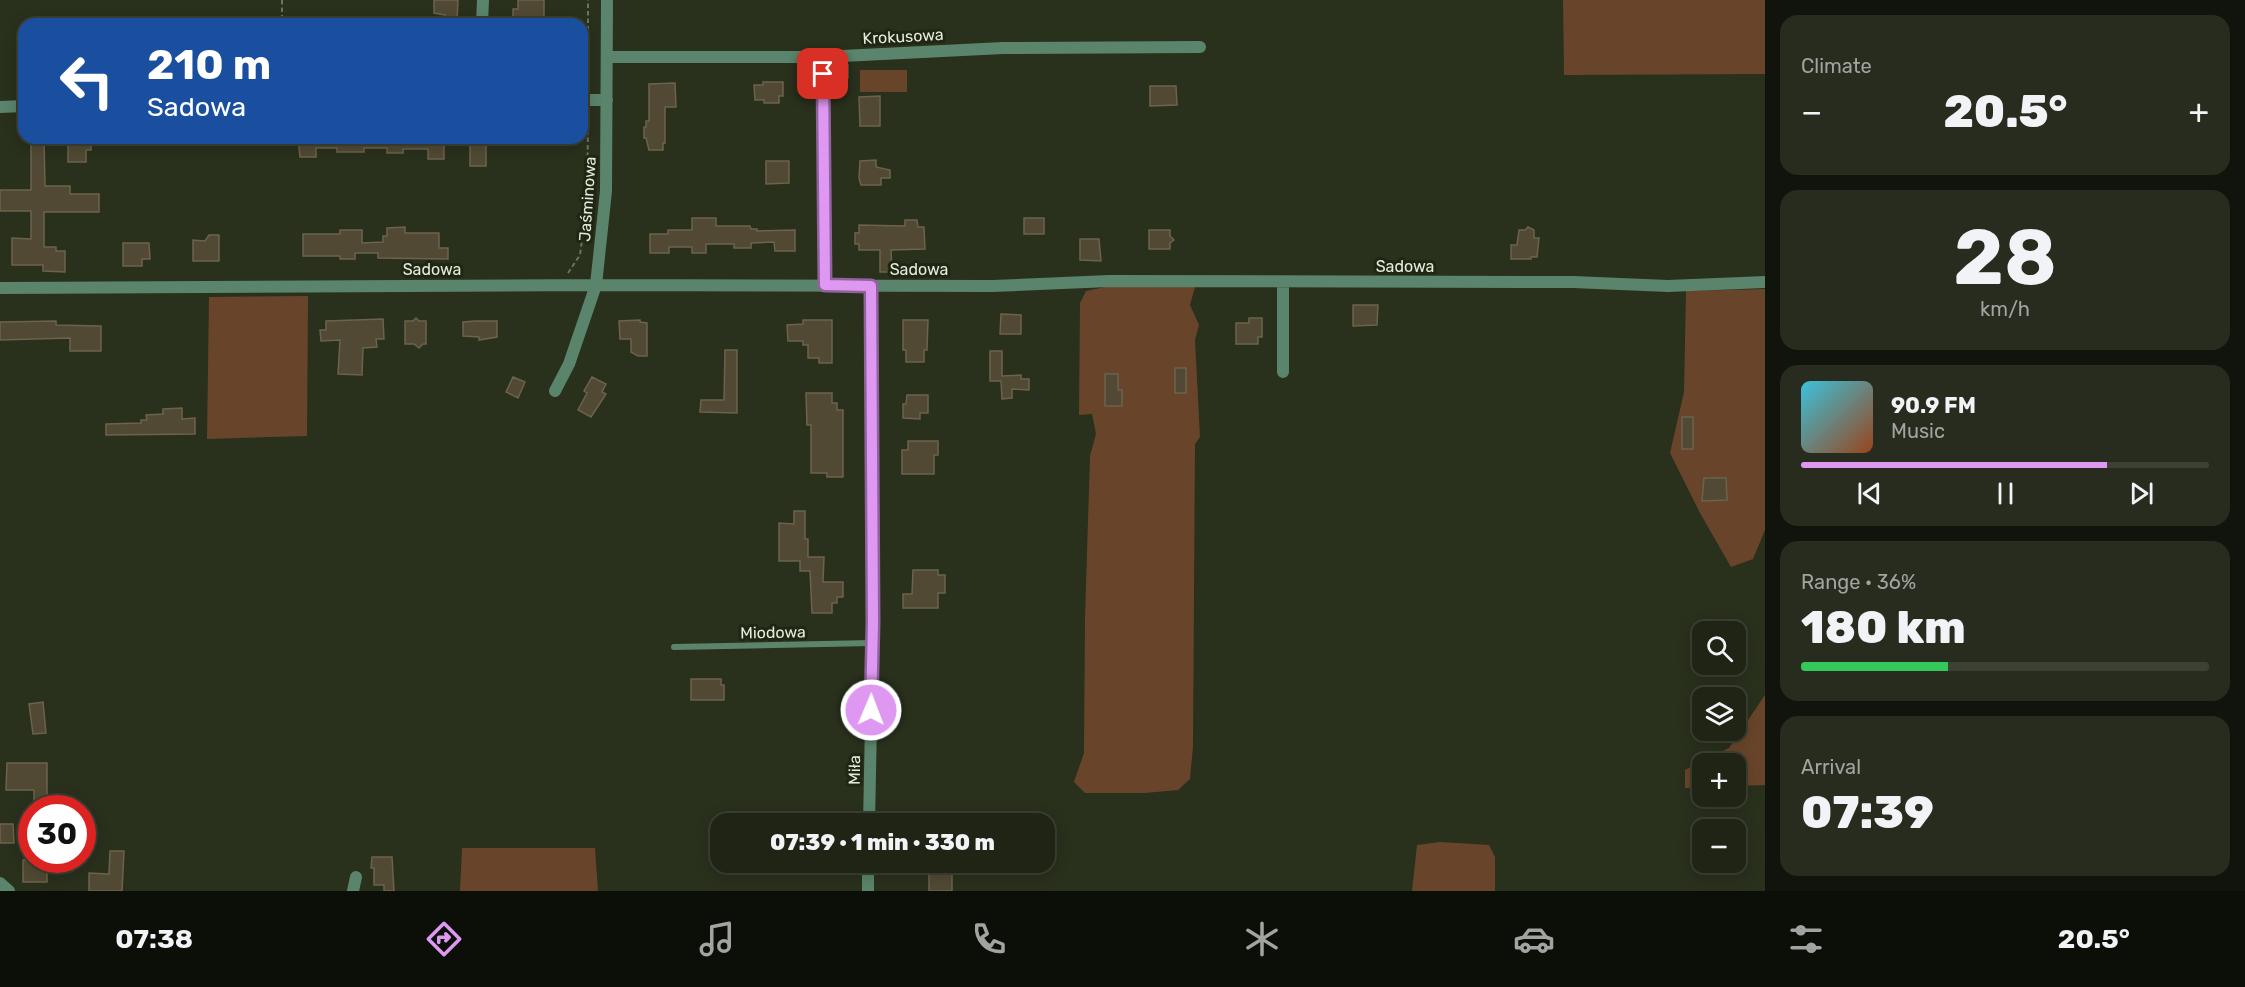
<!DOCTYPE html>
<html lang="en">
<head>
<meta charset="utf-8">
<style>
  body { margin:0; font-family:Rubik,sans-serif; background:#272c1e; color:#f1f3f6; height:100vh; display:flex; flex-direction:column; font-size:22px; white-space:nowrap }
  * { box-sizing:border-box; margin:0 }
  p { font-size:20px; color:#a1a4a0 }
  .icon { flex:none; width:33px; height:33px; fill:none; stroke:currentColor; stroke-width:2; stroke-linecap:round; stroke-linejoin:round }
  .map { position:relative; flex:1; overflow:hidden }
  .panel { display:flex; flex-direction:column; gap:15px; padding:15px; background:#11140c; width:480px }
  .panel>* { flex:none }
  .top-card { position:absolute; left:18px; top:18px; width:570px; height:126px; border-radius:18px; box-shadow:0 3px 15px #0003,0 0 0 2px #3c4134; background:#1a4fa0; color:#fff; overflow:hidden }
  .controls { position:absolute; left:1692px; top:621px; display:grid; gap:12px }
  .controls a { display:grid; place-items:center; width:54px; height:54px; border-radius:12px; background:#1f2415; box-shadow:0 3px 15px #0003,0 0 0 2px #3c4134; font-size:30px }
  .speed { position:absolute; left:18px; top:795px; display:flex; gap:12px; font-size:30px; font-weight:700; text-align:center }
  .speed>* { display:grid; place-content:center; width:78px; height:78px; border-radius:50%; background:#1f2415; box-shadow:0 3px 15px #0003,0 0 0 2px #3c4134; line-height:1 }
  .speed .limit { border:9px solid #d22; background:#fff; color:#111 }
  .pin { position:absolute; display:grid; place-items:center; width:51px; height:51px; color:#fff; margin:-26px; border-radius:12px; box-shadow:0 3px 9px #0006 }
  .me { position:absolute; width:66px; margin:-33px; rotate:1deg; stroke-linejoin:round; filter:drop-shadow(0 0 4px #0008) }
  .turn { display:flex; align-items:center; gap:21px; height:126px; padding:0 30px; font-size:27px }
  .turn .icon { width:78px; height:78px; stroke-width:2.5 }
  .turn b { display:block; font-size:42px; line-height:51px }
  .big { font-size:45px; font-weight:800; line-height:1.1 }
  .panel .widget { flex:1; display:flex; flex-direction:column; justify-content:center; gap:9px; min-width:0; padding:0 21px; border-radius:18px; background:#272c1e }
  .panel .dial { align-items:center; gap:0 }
  .dial b { font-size:78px; line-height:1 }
  .song { display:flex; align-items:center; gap:18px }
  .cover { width:72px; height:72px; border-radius:9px; background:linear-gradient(135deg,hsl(190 70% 55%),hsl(20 70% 35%)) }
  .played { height:6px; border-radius:3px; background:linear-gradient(90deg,#df98f2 75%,#3c4134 75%) }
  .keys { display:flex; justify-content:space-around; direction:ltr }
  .heat { display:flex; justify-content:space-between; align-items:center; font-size:33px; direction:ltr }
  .charge { height:9px; border-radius:4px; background:linear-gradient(90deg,#34c759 36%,#3c4134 0) }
  .trip { position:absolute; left:710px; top:813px; width:345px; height:60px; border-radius:18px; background:#1f2415; box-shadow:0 3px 15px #0003,0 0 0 2px #3c4134; font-weight:800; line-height:60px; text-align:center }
  .tabs { display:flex; height:96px; justify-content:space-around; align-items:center; background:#0c0e08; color:#a1a4a0 }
  .tabs .icon { width:42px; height:42px }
  .tabs .on { color:#df98f2 }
  .tabs b { font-size:27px; color:#f1f3f6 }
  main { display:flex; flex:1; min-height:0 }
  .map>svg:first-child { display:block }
  .green { fill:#68452a }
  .building { fill:#514933; stroke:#6b634b; stroke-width:1.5 }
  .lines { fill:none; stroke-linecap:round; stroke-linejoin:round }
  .path { stroke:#6b7260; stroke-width:2; stroke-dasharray:4.5 3; stroke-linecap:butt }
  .lane { stroke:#5b846c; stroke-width:6 }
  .street { stroke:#5b846c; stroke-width:12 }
  .route-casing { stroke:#91639d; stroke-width:15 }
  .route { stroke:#df98f2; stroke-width:10 }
  .labels { text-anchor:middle; stroke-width:6; stroke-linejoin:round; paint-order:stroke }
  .street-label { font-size:16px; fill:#e6ebde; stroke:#1f2612 }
</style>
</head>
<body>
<main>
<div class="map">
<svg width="1765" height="891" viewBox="0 0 1765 891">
  <rect width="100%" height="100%" fill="#29301c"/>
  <!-- green -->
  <path class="green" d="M1563 0H1765V74L1564 75Z
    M860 70H907V92H860Z
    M1190 285 1195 287 1190 305 1199 325 1195 340 1200 437 1195 444 1193 746 1190 779 1178 790 1145 793H1085L1074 782 1084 753 1085 618 1090 456 1096 434 1092 414 1079 415 1080 303 1086 291 1105 287Z
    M1765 289V530L1753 559 1731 567 1700 513 1670 453 1684 392 1686 291Z
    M308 296 307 436 207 439 209 297Z
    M1765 695V785L1736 786V764H1702V787L1685 788V770L1729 748Z
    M1440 842 1489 845 1495 857V891H1412L1417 845Z
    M462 848H595L598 891H460Z"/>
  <!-- building -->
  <path class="building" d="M434 0H458L457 22H445V15L434 13Z
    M518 0H544V20H530V23H513V9H518Z
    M833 65H848V78H834Z
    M763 82H783V96H779V103H764V100H755L754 85H763Z
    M675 83 676 107H665V143H663V150H649L646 138H644V127H646V121H649V84Z
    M1150 86H1176L1177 105 1150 106Z
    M880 96V126H860L859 97Z
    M76 138H91V150H86V162H68V145H76Z
    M300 138H444V159H428V149H403V153H387V148H364V152H337V148H316V157H300L298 139Z
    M31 140H44L45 186H70V194H99V212H44V247H56V251H65V272L43 271V265H12V238L31 239V211H0V190H31Z
    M470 142H486V166H470Z
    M876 160V167L890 170V178H881V185H861L859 178 860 161Z
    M766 161H789V183L766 184Z
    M692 218H716V226H750L751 229H757V231L795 230V251H775L774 242 751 243V248H734V244H706V253H692V247H669V253H650V234H668V230H692Z
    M1024 218H1044V234H1024Z
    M905 220H917L918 227H924L925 249 891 250 892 272H880V250H859V244H855V233H859V225L905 226Z
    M405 227V233H439V248H448V259L378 258V253H355V259H340V256H303V234H340V230H362V243L383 242V236H387V228Z
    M1528 227 1534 230V238H1539L1537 257H1531V259H1511V245H1517L1519 230H1525Z
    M1149 230H1170V236L1174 240 1170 243V249H1149Z
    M209 235H219V261H193V240L205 241Z
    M1080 239H1099L1101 261 1080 260Z
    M123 243H149L150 259H142V266H123Z
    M1353 305H1378L1377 325 1353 326Z
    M1001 314 1021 315V334H1000Z
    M416 318 419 321H426V344H423L419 348 414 344H405V321H413Z
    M1249 318H1262V337H1258V344H1236V323H1249Z
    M383 319 384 339H376L377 347 363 348 362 375 338 374 340 340 321 341 320 330H326V321Z
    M640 320V322L647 323V356H638L631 352V339H620L619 321Z
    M803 320H832V363H819V358H808V345H803V341H788L787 325 803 324Z
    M903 320H928L927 350H924V362H906V350H903Z
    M56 321V325L101 326V351H70V338L0 340V322Z
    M475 321H497V337L479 340V337L463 336V322Z
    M725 350H737V413L700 412 701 400H724Z
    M990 351H1002V376L1021 375V379H1029V390L1012 389V398L1002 399 1001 381H990Z
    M1175 368H1186V393H1175Z
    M1105 374H1118V390H1122V406H1105Z
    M513 377 525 382 518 398 506 392Z
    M592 377 606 384 602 392 606 394 591 417 578 410 587 393 584 391Z
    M806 393H832V403H837V410H843V477H827V473H811V425H807Z
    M907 395H928V413H920V419L903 418V404H906Z
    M182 408V419L195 418V434L106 435V424L141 423V420H147L146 415 163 414V409Z
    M1682 417H1693V449H1682Z
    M908 441H938V455H934V474H902V450H908Z
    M1704 478H1726L1727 500 1702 501Z
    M794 511H805V539H808V557H824L823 582H843V597H837V603H832V613H812L810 571H800V561H779V523L794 524Z
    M913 570H938V575H945V593H938V608H903V594H912Z
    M691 679H721V685H724V700H691Z
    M43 702 46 733 33 734 29 704Z
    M7 763H47V806H34V790H6Z
    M0 824H13L14 843H0Z
    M110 851H124L122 891H89V873L109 874Z
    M372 857H392L394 891H384V885H374V868H371Z
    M23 860H47V882H23Z
    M936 862 946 864V871H952V891H929V864Z"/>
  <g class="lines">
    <!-- path -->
    <path class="path" d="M282 0V24
      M584 89 583 85 588 77V0
      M568 273 580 255 587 202 588 129 586 112"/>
    <!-- lane -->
    <path class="lane" d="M674 647 872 643"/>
    <!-- street -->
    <path class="street" d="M482 24 483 0
      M607 57H822L1003 48 1200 47
      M822 57 825 285
      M582 100H607
      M0 107 24 106
      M1283 282V372
      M0 288 596 285 993 286 1109 281 1573 282 1668 286 1765 282
      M555 391 569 364 596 285 606 191 607 0
      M869 824 873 622 871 286
      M0 883 9 891
      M353 891 356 877
      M868 891V862"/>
  </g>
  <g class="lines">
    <!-- route casing -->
    <g class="route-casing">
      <path id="route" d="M823 74 825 285 871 286 873 622 871 710"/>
    </g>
    <!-- route -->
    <use href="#route" class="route"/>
  </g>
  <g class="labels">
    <!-- street labels -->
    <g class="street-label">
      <text transform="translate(903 36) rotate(-3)" y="6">Krokusowa</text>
      <text transform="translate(587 199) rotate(-86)" y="6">Jaśminowa</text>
      <text x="1405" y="272">Sadowa</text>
      <text x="432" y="275">Sadowa</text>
      <text x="919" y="275">Sadowa</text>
      <text transform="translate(773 632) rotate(-1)" y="6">Miodowa</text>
      <text transform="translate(854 770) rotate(-89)" y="6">Miła</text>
    </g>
  </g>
</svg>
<div class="controls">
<a><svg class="icon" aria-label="search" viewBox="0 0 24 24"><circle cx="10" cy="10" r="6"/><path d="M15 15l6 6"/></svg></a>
<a><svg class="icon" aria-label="layers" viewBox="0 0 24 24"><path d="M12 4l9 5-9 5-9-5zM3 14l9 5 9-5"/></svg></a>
<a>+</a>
<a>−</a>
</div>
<div class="speed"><div class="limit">30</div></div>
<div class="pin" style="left:823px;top:74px;background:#d93025"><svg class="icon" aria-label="arrive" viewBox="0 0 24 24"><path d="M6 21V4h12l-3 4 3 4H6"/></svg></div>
<svg class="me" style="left:871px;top:710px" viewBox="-20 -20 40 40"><circle r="17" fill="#df98f2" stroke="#fff" stroke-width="3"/><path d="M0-11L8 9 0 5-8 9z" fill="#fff"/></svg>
<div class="trip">07:39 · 1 min · 330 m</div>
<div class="top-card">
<div class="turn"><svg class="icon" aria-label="left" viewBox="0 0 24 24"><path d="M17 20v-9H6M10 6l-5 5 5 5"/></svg><div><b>210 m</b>Sadowa</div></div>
</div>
</div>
<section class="panel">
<div class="widget"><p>Climate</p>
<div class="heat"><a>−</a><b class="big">20.5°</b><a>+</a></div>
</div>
<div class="widget dial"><b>28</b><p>km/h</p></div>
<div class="widget">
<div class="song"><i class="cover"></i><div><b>90.9 FM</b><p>Music</p></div></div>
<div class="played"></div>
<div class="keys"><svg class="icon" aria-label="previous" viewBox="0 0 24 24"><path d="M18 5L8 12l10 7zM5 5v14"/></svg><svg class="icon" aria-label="pause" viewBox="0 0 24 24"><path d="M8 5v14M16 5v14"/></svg><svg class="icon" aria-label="next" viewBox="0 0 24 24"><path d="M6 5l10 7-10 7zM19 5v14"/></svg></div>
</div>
<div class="widget"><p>Range · 36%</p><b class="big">180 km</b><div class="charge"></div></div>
<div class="widget"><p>Arrival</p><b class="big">07:39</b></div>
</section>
</main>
<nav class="tabs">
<b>07:38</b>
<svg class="icon on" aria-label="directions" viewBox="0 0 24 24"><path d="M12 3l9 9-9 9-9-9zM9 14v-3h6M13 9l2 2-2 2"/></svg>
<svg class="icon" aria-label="music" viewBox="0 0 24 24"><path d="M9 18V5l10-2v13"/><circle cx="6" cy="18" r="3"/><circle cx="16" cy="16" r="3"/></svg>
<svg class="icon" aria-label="phone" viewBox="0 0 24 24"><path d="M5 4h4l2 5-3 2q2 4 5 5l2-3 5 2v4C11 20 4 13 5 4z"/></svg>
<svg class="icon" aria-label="climate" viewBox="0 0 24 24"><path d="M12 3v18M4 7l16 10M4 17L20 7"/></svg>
<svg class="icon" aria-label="car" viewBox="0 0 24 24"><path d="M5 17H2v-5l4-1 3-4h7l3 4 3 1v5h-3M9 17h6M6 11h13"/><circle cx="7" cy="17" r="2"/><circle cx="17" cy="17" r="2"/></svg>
<svg class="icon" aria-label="filters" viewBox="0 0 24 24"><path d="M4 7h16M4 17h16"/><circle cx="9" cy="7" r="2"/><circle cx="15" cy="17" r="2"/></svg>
<b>20.5°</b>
</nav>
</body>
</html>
